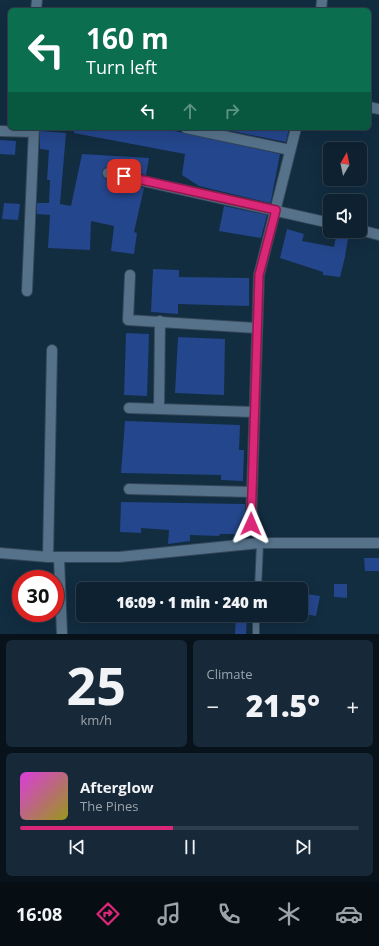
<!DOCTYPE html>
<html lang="en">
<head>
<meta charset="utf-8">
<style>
  body { margin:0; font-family:"Open Sans",sans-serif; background:#172938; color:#f1f3f6; height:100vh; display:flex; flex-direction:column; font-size:15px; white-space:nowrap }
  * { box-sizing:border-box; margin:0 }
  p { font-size:13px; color:#9ba3ab }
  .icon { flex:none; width:22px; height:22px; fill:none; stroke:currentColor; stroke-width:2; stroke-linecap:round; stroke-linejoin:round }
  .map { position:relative; height:634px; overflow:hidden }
  .sheet { display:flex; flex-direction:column; gap:6px; padding:6px; background:#08121a; flex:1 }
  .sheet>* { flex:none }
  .banner { position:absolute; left:8px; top:8px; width:363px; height:122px; border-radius:6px; box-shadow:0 4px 16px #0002,0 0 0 1px #2e3e4c; background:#0b6e4f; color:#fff; overflow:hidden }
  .needle { width:26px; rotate:9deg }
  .buttons { position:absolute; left:323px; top:142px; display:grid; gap:8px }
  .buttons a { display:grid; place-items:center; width:44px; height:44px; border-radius:6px; background:#0e2130; box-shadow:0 4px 16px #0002,0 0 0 1px #2e3e4c; font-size:20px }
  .speed { position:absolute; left:12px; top:570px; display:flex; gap:8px; font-size:20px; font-weight:700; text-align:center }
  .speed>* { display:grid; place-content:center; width:52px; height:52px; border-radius:50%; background:#0e2130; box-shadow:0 4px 16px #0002,0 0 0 1px #2e3e4c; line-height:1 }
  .speed .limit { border:6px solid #d22; background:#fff; color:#111 }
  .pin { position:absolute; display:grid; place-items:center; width:34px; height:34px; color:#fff; margin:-17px; border-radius:8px; box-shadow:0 2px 6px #0006 }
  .me { position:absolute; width:44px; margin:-22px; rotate:1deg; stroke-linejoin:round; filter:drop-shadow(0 0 3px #0008) }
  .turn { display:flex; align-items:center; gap:14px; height:84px; padding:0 12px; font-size:18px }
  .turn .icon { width:52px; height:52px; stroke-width:2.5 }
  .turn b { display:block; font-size:28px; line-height:34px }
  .lanes { display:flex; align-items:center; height:38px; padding:0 12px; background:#0003; justify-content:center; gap:20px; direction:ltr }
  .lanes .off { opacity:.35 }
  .big { font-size:30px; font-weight:800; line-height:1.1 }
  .sheet .tile { flex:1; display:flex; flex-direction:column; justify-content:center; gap:6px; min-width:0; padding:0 14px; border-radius:6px; background:#172938 }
  .sheet .dial { align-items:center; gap:0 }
  .dial b { font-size:52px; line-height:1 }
  .song { display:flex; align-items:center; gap:12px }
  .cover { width:48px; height:48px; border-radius:6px; background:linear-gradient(135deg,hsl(300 70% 55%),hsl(60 70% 35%)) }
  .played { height:4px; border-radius:2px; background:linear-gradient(90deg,#db2777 45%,#2e3e4c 45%) }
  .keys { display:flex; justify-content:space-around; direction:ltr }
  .heat { display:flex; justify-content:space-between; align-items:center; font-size:22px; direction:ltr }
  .sheet .tiles { flex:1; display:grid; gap:6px; grid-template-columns:1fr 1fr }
  .tile:last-child { grid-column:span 2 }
  .trip { position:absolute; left:76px; top:582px; width:232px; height:40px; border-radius:6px; background:#0e2130; box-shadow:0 4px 16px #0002,0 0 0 1px #2e3e4c; font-weight:800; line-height:40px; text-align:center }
  .tab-bar { display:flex; height:64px; justify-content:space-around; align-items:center; background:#060d13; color:#9ba3ab }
  .tab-bar .icon { width:28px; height:28px }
  .tab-bar .selected { color:#db2777 }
  .tab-bar b { font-size:18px; color:#f1f3f6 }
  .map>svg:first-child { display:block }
  .building { fill:#24468c }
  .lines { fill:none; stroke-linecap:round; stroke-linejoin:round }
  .lane-casing { stroke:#344758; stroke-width:8 }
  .street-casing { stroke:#344758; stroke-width:12 }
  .lane { stroke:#56728a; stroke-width:6 }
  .street { stroke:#56728a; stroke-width:10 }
  .route-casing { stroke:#8e194d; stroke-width:10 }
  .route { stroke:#db2777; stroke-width:7 }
</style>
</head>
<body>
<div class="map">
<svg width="379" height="634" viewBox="0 0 379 634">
  <rect width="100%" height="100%" fill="#122c40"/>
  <!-- building -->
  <path class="building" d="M74 128H161L280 154 271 201 270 203 199 186 182 175 185 154 74 133Z
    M217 128H289L286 142Z
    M40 131 66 133 60 204 71 206 82 154 149 158 146 175 109 167 104 168 102 172 103 177 106 179 144 188 134 232 137 233 134 254 111 251 114 226 91 221 90 250 48 248 50 215 37 214V203H49L50 180H47L49 150 40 149Z
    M0 140 16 141 15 155 0 154Z
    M4 203 20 204 18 220 2 219Z
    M224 206 267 215 261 238 219 231Z
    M287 229 304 234 302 241 334 247 337 231 349 232 345 257 340 277 323 275V272L280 258Z
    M153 269 179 270V277L249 278V306L178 304V314L151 312Z
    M126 333 149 334 147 396 124 395Z
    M178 337 225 339 224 395 175 393Z
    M125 421 240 425 239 450H244L243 481 221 480V475L121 473Z
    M121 502 245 504V534H220L219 536 190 535V541L168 544 169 530 141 528V533L120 532Z
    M364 558H379V571H365Z
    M334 584H347V598L334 597Z
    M307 594 320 596 316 616 304 614Z
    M236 615H247L246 634H235Z"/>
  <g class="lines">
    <!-- lane casing -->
    <g class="lane-casing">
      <path id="lane" d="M258 589 260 543
        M256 634V615"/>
    </g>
    <!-- street casing -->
    <g class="street-casing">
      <path id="street" d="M36 10 37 0
        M321 10 322 0
        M369 107 379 109
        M186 128 290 150
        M0 131 33 132
        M108 173 330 223
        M360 230 379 235
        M130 275 128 320 257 328
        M27 291 34 128
        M129 408 254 412
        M159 409 160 321
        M129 489 252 492 259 275 296 128
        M251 524 252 492
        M0 553 48 557H119L260 543H379
        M48 557 52 350
        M59 558 62 634"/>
    </g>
    <!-- lane -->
    <use href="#lane" class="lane"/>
    <!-- street -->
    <use href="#street" class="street"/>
  </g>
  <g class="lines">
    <!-- route casing -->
    <g class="route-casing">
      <path id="route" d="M124 176 276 210 259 275 251 524"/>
    </g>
    <!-- route -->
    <use href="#route" class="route"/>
  </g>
</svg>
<div class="buttons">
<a><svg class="needle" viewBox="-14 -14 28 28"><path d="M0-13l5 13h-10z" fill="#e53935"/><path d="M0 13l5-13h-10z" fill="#9ba3ab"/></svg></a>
<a><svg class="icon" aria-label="sound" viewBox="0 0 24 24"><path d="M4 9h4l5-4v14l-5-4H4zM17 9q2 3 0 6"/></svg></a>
</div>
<div class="speed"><div class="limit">30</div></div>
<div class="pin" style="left:124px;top:176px;background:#d93025"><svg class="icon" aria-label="arrive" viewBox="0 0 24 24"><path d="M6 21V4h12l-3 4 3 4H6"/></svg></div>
<svg class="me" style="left:251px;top:524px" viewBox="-20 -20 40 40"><path d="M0-17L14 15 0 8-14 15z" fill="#db2777" stroke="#fff" stroke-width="4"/></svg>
<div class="trip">16:09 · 1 min · 240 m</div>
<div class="banner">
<div class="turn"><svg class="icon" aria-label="left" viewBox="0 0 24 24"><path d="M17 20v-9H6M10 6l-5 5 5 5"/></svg><div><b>160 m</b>Turn left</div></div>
<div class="lanes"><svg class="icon" aria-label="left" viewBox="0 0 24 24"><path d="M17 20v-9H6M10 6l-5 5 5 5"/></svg><svg class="icon off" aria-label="ahead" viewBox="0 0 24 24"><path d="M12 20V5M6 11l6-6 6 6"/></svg><svg class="icon off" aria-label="right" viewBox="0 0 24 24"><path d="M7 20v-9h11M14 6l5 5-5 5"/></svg></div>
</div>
</div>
<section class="sheet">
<div class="tiles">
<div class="tile dial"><b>25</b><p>km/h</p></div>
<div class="tile"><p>Climate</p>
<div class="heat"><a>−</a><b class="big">21.5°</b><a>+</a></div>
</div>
<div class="tile">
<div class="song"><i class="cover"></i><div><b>Afterglow</b><p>The Pines</p></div></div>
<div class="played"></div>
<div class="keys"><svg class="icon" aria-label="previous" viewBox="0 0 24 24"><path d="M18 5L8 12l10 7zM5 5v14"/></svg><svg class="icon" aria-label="pause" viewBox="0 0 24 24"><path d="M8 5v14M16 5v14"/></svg><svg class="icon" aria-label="next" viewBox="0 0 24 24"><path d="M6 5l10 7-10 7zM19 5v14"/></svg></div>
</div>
</div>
</section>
<nav class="tab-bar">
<b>16:08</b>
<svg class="icon selected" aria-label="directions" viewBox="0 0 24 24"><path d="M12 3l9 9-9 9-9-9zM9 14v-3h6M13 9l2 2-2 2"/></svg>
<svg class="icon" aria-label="music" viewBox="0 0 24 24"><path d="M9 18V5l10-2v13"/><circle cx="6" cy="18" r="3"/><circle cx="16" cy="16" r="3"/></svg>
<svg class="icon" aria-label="phone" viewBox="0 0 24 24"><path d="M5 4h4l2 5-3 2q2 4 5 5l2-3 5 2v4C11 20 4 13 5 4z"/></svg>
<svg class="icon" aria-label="climate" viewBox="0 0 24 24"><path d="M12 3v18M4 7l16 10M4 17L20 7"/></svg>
<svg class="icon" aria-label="car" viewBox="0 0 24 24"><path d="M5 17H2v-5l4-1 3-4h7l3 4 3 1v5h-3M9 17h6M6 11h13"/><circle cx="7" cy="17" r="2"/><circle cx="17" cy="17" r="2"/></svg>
</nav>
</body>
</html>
